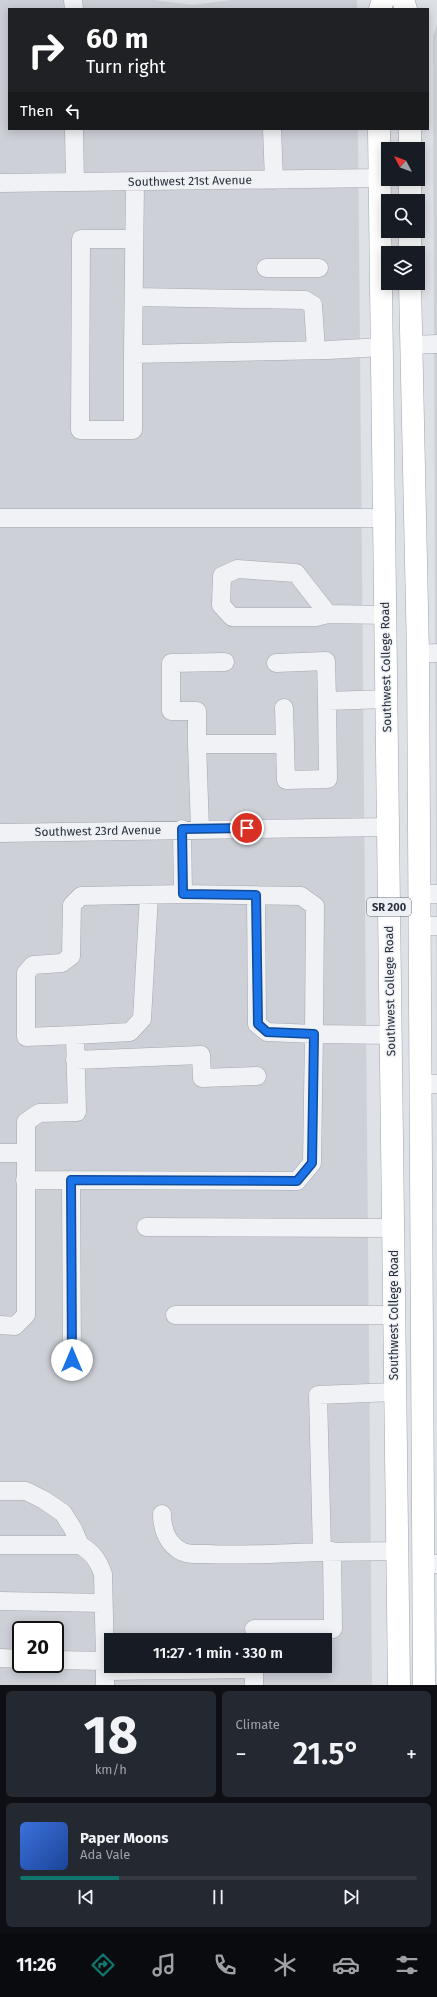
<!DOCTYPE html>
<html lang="en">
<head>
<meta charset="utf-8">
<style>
  body { margin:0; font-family:"Fira Sans",sans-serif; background:#242831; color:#f1f3f6; height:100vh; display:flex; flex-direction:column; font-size:15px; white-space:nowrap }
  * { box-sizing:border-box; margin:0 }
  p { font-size:13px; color:#9ea1a6 }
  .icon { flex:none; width:22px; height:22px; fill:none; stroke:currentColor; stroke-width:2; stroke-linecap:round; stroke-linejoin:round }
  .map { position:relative; height:1685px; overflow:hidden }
  .drawer { display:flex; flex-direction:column; gap:6px; padding:6px; background:#0d0f14; flex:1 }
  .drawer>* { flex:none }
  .guide { position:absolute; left:8px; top:8px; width:421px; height:122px; border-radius:0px; box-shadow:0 2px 10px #0003; background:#202124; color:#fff; overflow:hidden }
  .needle { width:26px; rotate:311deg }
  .buttons { position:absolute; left:381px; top:142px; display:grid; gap:8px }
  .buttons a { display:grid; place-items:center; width:44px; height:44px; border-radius:0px; background:#171b24; box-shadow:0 2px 10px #0003; font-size:20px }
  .speed { position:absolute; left:12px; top:1621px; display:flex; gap:8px; font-size:20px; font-weight:700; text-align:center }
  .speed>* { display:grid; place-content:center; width:52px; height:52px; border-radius:50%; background:#171b24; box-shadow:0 2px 10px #0003; line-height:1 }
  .speed .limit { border:2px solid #111; border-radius:6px; background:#fff; color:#111 }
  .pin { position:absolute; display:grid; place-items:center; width:34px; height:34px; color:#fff; margin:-17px; border:2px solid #fff; border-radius:50%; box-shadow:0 1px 4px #0007 }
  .me { position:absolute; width:44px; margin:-22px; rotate:0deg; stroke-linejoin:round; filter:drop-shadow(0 0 3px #0008) }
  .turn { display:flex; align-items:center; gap:14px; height:84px; padding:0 12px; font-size:18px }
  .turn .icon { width:52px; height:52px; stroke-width:2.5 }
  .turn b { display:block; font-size:28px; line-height:34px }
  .then { display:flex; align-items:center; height:38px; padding:0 12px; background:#0003; gap:8px; font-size:15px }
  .big { font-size:30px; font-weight:600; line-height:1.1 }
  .drawer .widget { flex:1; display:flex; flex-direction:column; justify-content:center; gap:6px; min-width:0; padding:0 14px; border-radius:6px; background:#242831 }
  .drawer .dial { align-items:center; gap:0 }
  .dial b { font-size:52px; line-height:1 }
  .song { display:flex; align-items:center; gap:12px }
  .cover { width:48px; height:48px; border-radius:6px; background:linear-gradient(135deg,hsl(220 70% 55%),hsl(220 70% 35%)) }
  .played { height:4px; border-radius:2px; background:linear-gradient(90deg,#0f766e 25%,#363941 25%) }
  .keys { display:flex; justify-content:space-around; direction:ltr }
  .heat { display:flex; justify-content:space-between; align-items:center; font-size:22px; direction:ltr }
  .drawer .tiles { flex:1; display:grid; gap:6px; grid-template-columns:1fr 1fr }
  .widget:last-child { grid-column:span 2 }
  .trip { position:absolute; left:104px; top:1633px; width:228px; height:40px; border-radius:0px; background:#171b24; box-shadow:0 2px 10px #0003; font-weight:600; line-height:40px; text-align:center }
  .dock { display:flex; height:64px; justify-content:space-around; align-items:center; background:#090b0e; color:#9ea1a6 }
  .dock .icon { width:28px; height:28px }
  .dock .current { color:#0f766e }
  .dock b { font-size:18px; color:#f1f3f6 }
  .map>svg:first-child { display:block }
  .built { fill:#cdd0d7; fill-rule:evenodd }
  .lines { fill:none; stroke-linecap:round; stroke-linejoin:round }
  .minor-casing { stroke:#a4a8af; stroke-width:19 }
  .major-casing { stroke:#9fa5b0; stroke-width:23 }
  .minor { stroke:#f0f2f5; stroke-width:18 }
  .major { stroke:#fff; stroke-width:22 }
  .route-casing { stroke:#114b97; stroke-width:10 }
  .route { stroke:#1a73e8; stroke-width:7 }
  .labels { text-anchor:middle; stroke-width:3; stroke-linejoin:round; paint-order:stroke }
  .shield { fill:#edf0f4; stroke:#646972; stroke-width:1 }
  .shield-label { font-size:11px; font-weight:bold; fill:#292f3b }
  .street-label { font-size:12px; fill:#292f3b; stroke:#edf0f4 }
</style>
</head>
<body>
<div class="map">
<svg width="437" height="1685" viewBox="0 0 437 1685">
  <rect width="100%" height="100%" fill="#dee1e6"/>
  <!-- built -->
  <path class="built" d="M0 0H154L193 5 231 0H357V9H9V129H358L372 1685H0ZM21 1630H55V1664H21ZM111 1640H325V1666H111Z
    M437 25V1116L433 36Z"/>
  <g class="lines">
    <!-- minor casing -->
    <g class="minor-casing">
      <path id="minor" d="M73 0 74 9
        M74 129 75 182
        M272 129 274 180
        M135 182 133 354 328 350 382 347
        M0 183 379 178
        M266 268H319
        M134 297 305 300 313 305 316 350
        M410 345 437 344
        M133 354V430H80L81 239H134
        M0 518H384
        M328 614 316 617H232L221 605 222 576 237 569 296 573 328 614 386 615
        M418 654 437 653
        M225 662 171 663V711H197V744H285
        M276 663 326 661 327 701
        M284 708 286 780 328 779 327 701 387 699
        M197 744 200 829
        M182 829 183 894 301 896 315 906 314 1034 391 1035
        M0 833 388 827
        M420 894H437
        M420 926H437
        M75 1035 130 1032 142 1019 149 895
        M75 1060 201 1055 202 1078 257 1076
        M419 1084H437
        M0 1153H25
        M25 1180 297 1181 312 1163 314 1034 267 1032 257 1024 256 895
        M71 1180 72 1360
        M146 1227 393 1228
        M175 1315H395
        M0 1325 15 1326 26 1315V1122L39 1113 77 1112 75 1035 26 1037V973L33 965 62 963 71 956 72 905 81 896 183 894
        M395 1392 318 1395 322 1552 398 1551
        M0 1491H26L44 1500 63 1513 73 1529 80 1545
        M162 1514C162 1530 168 1545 183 1552 190 1555 200 1554 208 1554 245 1556 284 1553 322 1552
        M0 1545H80C93 1553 98 1560 103 1574L105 1661
        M422 1564H437
        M0 1601 103 1603
        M254 1629H333L332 1551
        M0 1658 21 1659
        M55 1660 105 1661V1685
        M105 1671 254 1669V1685"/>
    </g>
    <!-- major casing -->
    <g class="major-casing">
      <path id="major" d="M403 0 406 9
        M380 9 383 0
        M379 129 399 1685
        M410 129V149
        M410 179V201
        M410 231V253
        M410 283 418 654 424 1685"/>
    </g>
    <!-- minor -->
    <use href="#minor" class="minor"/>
    <!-- major -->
    <use href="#major" class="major"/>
  </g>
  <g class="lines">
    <!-- route casing -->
    <g class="route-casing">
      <path id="route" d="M72 1360 71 1180 297 1181 312 1163 314 1034 267 1032 258 1024 256 895 183 894 182 829 247 828"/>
    </g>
    <!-- route -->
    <use href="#route" class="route"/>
  </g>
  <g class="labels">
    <!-- shield labels -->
    <rect class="shield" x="367" y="898" width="44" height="18" rx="3"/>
    <g class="shield-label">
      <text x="389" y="911">SR 200</text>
    </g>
    <!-- street labels -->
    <g class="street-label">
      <text transform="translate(190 181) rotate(-1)" y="4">Southwest 21st Avenue</text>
      <text transform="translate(386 667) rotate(-91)" y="4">Southwest College Road</text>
      <text transform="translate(98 831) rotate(-1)" y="4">Southwest 23rd Avenue</text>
      <text transform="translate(390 991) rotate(-91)" y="4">Southwest College Road</text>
      <text transform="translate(394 1315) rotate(-90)" y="4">Southwest College Road</text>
    </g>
  </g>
</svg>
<div class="buttons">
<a><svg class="needle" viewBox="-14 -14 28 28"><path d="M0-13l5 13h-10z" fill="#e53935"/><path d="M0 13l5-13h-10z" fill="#9ea1a6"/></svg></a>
<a><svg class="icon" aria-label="search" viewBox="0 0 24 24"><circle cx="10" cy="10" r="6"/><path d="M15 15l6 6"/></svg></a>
<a><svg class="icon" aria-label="layers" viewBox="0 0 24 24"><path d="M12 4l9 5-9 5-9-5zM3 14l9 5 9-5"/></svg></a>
</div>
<div class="speed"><div class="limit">20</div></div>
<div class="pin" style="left:247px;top:828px;background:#d93025"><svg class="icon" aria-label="arrive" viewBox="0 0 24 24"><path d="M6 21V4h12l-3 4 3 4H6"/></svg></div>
<svg class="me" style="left:72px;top:1360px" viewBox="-20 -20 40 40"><circle r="19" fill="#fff"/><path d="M0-13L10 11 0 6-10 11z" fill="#1a73e8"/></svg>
<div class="trip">11:27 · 1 min · 330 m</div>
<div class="guide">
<div class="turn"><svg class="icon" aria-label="right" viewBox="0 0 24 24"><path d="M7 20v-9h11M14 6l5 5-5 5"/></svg><div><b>60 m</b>Turn right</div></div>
<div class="then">Then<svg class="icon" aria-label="left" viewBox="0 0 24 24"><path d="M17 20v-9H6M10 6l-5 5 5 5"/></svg></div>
</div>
</div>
<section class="drawer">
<div class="tiles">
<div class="widget dial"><b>18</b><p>km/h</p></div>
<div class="widget"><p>Climate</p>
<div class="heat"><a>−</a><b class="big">21.5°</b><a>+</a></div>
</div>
<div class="widget">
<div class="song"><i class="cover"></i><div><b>Paper Moons</b><p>Ada Vale</p></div></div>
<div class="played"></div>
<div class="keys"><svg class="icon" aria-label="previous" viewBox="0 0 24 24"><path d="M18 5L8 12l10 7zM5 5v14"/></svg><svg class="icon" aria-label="pause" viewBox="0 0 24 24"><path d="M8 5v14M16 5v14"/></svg><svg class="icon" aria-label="next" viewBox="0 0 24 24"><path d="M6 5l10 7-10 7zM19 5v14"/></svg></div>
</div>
</div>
</section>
<nav class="dock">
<b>11:26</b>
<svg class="icon current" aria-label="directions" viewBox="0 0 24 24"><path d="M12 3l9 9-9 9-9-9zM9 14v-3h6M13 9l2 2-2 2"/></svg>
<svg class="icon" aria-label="music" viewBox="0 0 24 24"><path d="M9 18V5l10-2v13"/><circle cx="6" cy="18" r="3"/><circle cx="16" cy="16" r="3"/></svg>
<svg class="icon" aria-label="phone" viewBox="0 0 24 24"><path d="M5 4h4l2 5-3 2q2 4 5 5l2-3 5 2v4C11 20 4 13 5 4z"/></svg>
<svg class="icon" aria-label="climate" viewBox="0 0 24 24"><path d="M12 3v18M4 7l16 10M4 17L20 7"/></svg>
<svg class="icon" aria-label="car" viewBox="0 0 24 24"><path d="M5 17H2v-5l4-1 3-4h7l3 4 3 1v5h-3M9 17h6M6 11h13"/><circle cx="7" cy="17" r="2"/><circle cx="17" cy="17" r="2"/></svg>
<svg class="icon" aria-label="filters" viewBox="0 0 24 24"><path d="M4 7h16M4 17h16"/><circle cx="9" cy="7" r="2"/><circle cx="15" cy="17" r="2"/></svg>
</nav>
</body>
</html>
